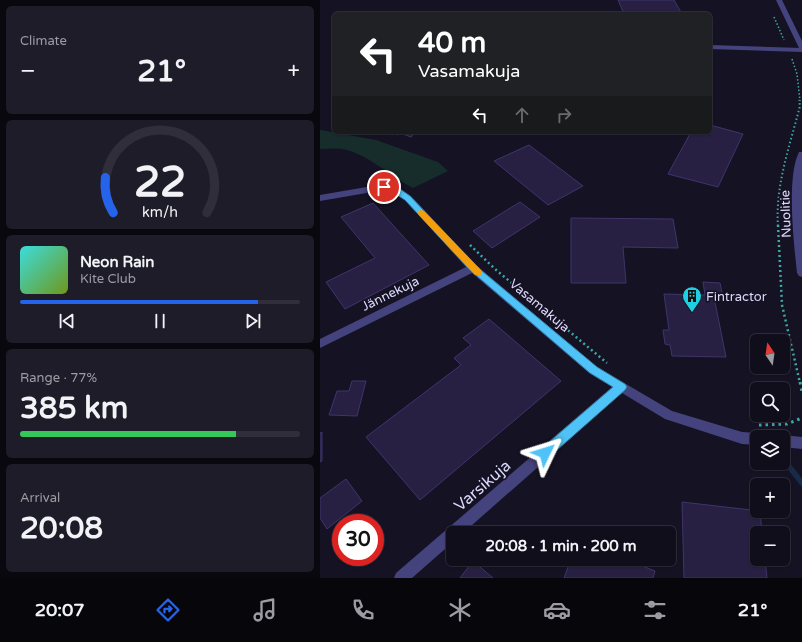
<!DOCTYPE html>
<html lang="en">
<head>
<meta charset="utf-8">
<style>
  body { margin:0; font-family:"Varela Round",sans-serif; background:#1e1c28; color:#f1f3f6; height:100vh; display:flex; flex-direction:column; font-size:15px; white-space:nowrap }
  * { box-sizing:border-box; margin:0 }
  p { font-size:13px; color:#9c9ca3 }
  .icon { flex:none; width:22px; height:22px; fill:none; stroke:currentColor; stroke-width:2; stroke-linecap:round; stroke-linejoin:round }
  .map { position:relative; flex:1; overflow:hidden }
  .side { display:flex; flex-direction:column; gap:6px; padding:6px; background:#09080f; width:320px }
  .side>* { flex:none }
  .banner { position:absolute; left:12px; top:12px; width:380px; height:122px; border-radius:6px; box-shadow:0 1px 3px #0004,0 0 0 1px #302e3a; background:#202124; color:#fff; overflow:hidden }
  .needle { width:26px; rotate:347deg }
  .tools { position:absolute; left:430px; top:334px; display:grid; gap:8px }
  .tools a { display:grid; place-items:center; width:40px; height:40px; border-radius:6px; background:#100e1b; box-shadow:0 1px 3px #0004,0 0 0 1px #302e3a; font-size:20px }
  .speed { position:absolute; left:12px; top:514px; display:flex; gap:8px; font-size:20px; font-weight:700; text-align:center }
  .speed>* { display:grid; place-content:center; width:52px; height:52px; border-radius:50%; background:#100e1b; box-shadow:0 1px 3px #0004,0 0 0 1px #302e3a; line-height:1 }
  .speed .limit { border:6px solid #d22; background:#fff; color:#111 }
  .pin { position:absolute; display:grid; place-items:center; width:34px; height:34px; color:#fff; margin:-17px; border:2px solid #fff; border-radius:50%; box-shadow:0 1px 4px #0007 }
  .me { position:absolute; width:44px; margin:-22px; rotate:49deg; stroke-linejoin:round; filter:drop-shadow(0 0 3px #0008) }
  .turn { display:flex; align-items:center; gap:14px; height:84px; padding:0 20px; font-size:18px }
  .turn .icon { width:52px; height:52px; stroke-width:2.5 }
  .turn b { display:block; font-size:28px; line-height:34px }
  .lanes { display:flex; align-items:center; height:38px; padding:0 20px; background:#0003; justify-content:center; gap:20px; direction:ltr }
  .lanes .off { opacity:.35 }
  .big { font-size:30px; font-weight:700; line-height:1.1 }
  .side .tile { flex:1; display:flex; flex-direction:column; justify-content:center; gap:6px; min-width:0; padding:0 14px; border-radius:6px; background:#1e1c28 }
  .side .dial { align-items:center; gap:0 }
  .dial svg { height:104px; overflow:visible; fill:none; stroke:#302e3a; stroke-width:7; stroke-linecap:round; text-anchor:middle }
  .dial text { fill:#f1f3f6; stroke:none }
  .song { display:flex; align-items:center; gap:12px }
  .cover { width:48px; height:48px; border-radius:6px; background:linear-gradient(135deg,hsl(180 70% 55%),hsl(80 70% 35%)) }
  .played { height:4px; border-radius:2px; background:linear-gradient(90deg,#2563eb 85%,#302e3a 85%) }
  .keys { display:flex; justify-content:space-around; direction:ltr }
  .heat { display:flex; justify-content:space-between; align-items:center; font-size:22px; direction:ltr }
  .charge { height:6px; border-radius:3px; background:linear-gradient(90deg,#34c759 77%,#302e3a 0) }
  .trip { position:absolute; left:126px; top:526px; width:230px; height:40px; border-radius:6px; background:#100e1b; box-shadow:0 1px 3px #0004,0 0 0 1px #302e3a; font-weight:700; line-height:40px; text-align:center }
  .dock { display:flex; height:64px; justify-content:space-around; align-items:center; background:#06060b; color:#9c9ca3 }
  .dock .icon { width:28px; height:28px }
  .dock .active { color:#2563eb }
  .dock b { font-size:18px; color:#f1f3f6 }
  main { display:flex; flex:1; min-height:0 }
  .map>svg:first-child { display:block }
  .green { fill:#162d2c }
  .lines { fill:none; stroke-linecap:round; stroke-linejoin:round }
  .stream { stroke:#172b48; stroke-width:5.5 }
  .building { fill:#272042; stroke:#3f356b }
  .path-far3 { stroke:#3fa8a1; stroke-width:1.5; stroke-dasharray:1.5 2; stroke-linecap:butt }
  .path-far2 { stroke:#3fa8a1; stroke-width:2; stroke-dasharray:1.5 2.5; stroke-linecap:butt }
  .path-far1 { stroke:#3fa8a1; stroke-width:2.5; stroke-dasharray:2 3; stroke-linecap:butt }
  .path { stroke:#3fa8a1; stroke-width:3; stroke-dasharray:2.5 4; stroke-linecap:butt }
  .lane { fill:#44437d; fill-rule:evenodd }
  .street { fill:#44437d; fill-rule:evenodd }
  .route { fill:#4fc3f7; stroke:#337fa1 }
  .slow { fill:#f59e0b }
  .labels { text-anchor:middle; stroke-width:3.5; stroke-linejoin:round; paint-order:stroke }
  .street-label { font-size:13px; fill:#ddd9fa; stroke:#151224 }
  .poi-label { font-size:13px; fill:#ddd9fa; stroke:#151224; text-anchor:start }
  .near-street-label { font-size:16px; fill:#ddd9fa; stroke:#151224 }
</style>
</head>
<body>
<main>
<section class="side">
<div class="tile"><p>Climate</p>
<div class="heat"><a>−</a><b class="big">21°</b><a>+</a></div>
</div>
<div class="tile dial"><svg viewBox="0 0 100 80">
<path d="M14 69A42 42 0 1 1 86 69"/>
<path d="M14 69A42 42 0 0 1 8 42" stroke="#2563eb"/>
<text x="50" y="56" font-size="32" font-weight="700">22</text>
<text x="50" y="72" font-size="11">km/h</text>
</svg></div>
<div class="tile">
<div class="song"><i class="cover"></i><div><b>Neon Rain</b><p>Kite Club</p></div></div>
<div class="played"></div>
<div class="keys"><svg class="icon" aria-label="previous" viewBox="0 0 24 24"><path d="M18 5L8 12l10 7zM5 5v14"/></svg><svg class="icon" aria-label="pause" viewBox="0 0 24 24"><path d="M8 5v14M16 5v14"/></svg><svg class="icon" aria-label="next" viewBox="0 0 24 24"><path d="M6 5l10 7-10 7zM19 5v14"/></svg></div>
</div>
<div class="tile"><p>Range · 77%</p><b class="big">385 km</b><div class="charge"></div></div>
<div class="tile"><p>Arrival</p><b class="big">20:08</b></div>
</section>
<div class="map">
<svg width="482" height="578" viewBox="0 0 482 578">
  <rect width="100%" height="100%" fill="#151224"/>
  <!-- green -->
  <path class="green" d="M0 130 56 140 118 162 128 171 93 188C71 177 47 153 22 149 15 148 7 149 0 149Z"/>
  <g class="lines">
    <!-- stream -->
    <path class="stream" d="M467 464 482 483"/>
  </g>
  <!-- building -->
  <path class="building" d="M298 0H354L362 14H304Z
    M390 125 423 134 398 187 348 174 371 132H390Z
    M96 132 91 137 80 133 78 135 70 133Z
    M209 145 263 186 228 205 174 161Z
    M200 202 220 217 172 248 153 231Z
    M53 203 109 265 25 309 6 282 55 258 21 217Z
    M251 218 353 219 358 248 303 247 306 283H251Z
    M383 282 400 283 403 297H394L406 357 352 356 350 345 345 344 343 330H349L344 294 385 295Z
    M169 319 241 381 100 500 46 437 141 365 134 358 151 345 143 338Z
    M32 381H46L37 416 9 415 17 391H29Z
    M2 432V461L0 462V433Z
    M26 479 42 501 7 529 0 518V498Z
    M362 502 440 511 442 533H437V559H445L447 578H364Z
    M251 559H305L335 571 333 578H244Z
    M153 561 173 578H140Z"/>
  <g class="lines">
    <!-- path-far3 -->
    <path class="path-far3" d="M454 17 464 40
      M472 59 477 74 480 101"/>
    <!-- path-far2 -->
    <path class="path-far2" d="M458 226C455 186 470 145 480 106L479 100"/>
    <!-- path-far1 -->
    <path class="path-far1" d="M458 225 462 305 480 383
      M150 245 175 269 287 363"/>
    <!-- path -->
    <path class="path" d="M480 382 482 392
      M439 425 467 424 482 418"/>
    <!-- lane -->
    <path class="lane" d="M390 45 482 48V52L390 49Z"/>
    <!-- street -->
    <path class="street" d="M456 0H462L482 41V50L479 48Z
      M479 152H482V277L479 276 477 273C474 244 466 178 479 152Z
      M64 184 80 189 91 196 156 265 277 367 352 411 422 432 437 433 442 437H437V445L422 444 345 419 302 393 143 533H133V542L92 578H74L76 573 292 387 269 373 152 273 0 348V339L146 267 85 200 74 193 64 190 0 201V195Z
      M463 435 482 437V449L463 447V437H459Z"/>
  </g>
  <!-- route -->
  <path class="route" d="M64 184 80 189 90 196 156 266 277 367 305 384 307 387 305 390 229 457 225 458 221 457 219 453 221 449 293 387 270 373 150 270 85 200 74 193 61 189V185Z"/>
  <!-- slow -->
  <path class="slow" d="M101 210 104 211 161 270 162 272 161 275H155L98 214V211Z"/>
  <!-- icons -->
  <defs>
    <g id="building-pin" transform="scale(1)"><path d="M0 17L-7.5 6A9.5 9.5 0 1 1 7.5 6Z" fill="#1ed0e2" stroke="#151224"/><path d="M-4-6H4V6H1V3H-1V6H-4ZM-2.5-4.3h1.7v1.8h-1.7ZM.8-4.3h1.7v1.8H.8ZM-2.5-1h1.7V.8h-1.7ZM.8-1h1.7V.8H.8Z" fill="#111"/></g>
  </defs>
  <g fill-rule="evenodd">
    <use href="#building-pin" x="372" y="296"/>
  </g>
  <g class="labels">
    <!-- street labels -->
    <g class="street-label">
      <text transform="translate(465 214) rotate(-92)" y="5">Nuolitie</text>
      <text transform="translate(70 293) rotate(-26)" y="5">Jännekuja</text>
      <text transform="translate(220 305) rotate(40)" y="5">Vasamakuja</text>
    </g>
    <!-- poi labels -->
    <g class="poi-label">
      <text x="386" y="301">Fintractor</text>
    </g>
    <!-- near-street labels -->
    <g class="near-street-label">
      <text transform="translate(162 485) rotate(-41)" y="6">Varsikuja</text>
    </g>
  </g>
</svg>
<div class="tools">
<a><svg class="needle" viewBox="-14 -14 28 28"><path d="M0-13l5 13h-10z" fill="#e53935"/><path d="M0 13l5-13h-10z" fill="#9c9ca3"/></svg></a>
<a><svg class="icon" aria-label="search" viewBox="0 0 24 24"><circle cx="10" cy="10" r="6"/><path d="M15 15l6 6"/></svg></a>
<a><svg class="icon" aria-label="layers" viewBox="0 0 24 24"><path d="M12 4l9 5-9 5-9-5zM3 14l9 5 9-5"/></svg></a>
<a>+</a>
<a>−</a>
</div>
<div class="speed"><div class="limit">30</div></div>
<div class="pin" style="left:64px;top:187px;background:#d93025"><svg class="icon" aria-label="arrive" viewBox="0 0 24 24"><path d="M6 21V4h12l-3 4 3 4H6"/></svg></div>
<svg class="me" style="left:225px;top:453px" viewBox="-20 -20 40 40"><path d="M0-17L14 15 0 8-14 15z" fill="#4fc3f7" stroke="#fff" stroke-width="4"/></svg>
<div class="trip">20:08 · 1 min · 200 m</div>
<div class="banner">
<div class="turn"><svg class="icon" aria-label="left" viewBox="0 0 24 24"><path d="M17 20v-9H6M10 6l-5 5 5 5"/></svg><div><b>40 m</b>Vasamakuja</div></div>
<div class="lanes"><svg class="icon" aria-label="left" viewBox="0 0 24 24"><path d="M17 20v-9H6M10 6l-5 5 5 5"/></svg><svg class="icon off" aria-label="ahead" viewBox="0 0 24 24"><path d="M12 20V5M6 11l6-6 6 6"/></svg><svg class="icon off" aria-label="right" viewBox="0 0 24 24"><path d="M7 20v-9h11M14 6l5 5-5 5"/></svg></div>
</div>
</div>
</main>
<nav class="dock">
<b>20:07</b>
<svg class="icon active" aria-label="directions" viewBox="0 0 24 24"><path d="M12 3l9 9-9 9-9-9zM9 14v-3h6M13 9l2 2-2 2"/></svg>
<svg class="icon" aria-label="music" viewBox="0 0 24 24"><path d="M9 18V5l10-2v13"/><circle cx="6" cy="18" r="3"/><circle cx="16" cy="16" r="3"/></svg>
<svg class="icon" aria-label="phone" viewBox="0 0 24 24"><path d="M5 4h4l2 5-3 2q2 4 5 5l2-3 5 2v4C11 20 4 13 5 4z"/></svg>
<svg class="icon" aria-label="climate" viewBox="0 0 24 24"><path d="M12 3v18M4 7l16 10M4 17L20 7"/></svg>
<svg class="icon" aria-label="car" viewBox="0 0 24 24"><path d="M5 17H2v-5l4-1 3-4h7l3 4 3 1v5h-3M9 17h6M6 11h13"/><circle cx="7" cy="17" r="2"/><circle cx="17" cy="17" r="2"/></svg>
<svg class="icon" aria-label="filters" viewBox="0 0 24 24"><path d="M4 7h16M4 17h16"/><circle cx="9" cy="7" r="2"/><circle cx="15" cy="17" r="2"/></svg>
<b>21°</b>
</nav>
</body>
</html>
